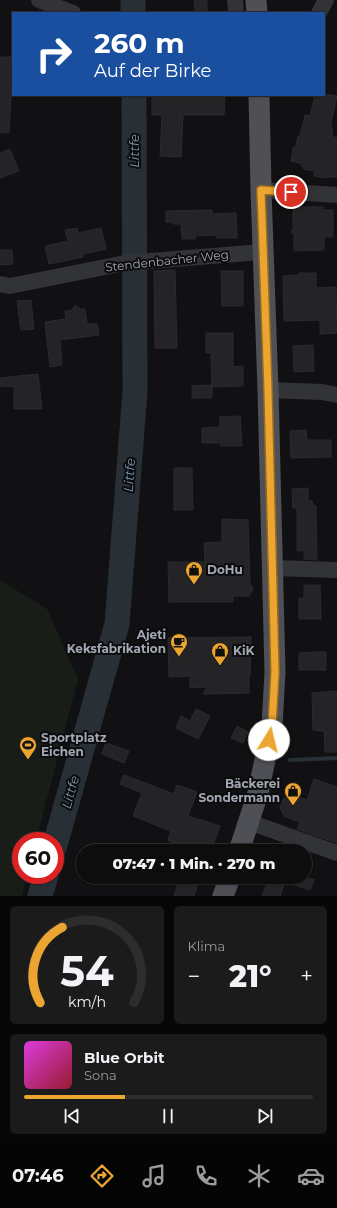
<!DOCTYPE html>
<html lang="de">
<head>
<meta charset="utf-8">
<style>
  body { margin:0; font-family:Montserrat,sans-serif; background:#1b1b1c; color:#f1f3f6; height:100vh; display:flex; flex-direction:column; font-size:15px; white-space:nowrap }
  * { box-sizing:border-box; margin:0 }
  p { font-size:13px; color:#9a9c9e }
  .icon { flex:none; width:22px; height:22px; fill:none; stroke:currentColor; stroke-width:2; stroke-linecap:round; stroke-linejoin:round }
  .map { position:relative; height:896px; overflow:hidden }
  .side { display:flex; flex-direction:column; gap:10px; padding:10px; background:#070708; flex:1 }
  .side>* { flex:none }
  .hud { position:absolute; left:12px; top:12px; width:313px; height:84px; border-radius:0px; box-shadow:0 1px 3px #0004,0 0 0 1px #2d2d2e; background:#1a4fa0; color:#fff; overflow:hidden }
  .speed { position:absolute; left:12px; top:832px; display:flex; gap:8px; font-size:20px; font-weight:700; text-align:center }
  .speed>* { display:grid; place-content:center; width:52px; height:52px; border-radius:50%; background:#0d0d0e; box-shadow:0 1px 3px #0004,0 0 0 1px #2d2d2e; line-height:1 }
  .speed .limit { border:6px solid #d22; background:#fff; color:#111 }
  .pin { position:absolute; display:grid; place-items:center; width:34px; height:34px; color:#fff; margin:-17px; border:2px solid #fff; border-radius:50%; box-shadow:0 1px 4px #0007 }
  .me { position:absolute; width:44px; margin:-22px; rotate:9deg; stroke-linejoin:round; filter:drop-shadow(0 0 3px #0008) }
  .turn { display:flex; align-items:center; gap:14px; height:84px; padding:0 16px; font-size:18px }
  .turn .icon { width:52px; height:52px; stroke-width:2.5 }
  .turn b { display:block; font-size:28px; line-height:34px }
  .big { font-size:30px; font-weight:800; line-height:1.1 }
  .side .card { flex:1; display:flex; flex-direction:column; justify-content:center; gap:6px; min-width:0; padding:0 14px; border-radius:6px; background:#1b1b1c }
  .side .dial { align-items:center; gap:0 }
  .dial svg { height:104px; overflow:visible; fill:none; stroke:#2d2d2e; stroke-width:7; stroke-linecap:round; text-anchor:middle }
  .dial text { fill:#f1f3f6; stroke:none }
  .song { display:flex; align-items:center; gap:12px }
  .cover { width:48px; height:48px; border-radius:6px; background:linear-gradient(135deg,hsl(300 70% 55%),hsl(350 70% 35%)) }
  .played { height:4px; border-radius:2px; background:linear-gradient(90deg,#eca530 35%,#2d2d2e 35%) }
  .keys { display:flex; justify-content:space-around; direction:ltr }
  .heat { display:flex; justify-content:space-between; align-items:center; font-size:22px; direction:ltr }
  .side .tiles { flex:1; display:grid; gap:10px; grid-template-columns:1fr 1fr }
  .card:last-child { grid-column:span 2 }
  .trip { position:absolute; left:76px; top:844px; width:236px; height:40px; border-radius:20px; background:#0d0d0e; box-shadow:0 1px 3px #0004,0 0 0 1px #2d2d2e; font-weight:800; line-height:40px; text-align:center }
  .tabs { display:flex; height:64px; justify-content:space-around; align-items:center; background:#050506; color:#9a9c9e }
  .tabs .icon { width:28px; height:28px }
  .tabs .on { color:#eca530 }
  .tabs b { font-size:18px; color:#f1f3f6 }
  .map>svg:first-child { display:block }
  .green { fill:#181d18 }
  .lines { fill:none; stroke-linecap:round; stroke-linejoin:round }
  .stream { stroke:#283036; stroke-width:4 }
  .river { stroke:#283036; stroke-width:25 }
  .building { fill:#242427; stroke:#2b2b2f }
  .minor { stroke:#323337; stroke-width:16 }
  .major { stroke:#4e5056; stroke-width:21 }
  .route-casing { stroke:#996b1f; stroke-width:10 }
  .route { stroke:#eca530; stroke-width:7 }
  .labels { text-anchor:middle; stroke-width:4; stroke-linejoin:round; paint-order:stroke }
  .street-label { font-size:12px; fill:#a3a8b3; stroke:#0c0c0e }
  .poi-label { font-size:12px; font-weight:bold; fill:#a3a8b3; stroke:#0c0c0e; text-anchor:start }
  .water-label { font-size:13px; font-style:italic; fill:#7a98ae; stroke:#0c0c0e }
</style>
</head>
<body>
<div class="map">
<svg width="337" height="896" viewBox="0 0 337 896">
  <rect width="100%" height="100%" fill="#111113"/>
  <!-- green -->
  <path class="green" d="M0 580 47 609 78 679 36 841H21V875H27L22 896H0Z"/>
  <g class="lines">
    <!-- stream -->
    <path class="stream" d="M290 760 337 758"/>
    <!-- river -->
    <path class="river" d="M133 0V13
      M55 845 117 624 135 391 134 95
      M40 896 46 875"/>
  </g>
  <!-- building -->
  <path class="building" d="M194 0H207V13H195Z
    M0 57H13L9 133 0 132Z
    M324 94 337 96 331 122 333 137 337 138V177H327V178L314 176 315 171 304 169 300 163 291 161 293 148 296 146 298 136H300L305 115 310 116 315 95H324Z
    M152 95H225L224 115H183L181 157 160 156 162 115H152Z
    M10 149 19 171 0 178V153Z
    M293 207H323L322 210H333V237H324V250L294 251V234L291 232 293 229Z
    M212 210V214L236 213 237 238H217V235L195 236V239H182L181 224H173L172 222H166V211Z
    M77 228 78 233 101 228 106 249 83 254V257L49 264 45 246 68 241 65 230Z
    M0 250H12L13 264 0 265Z
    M175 270 177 348H155L154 271Z
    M221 271H243V306H222Z
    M299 273H316V288L336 287 337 333 320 334V320L284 321 283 276 299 275Z
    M31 300 34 329 21 330 17 301Z
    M75 305 80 309H85L87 324H97L99 335 60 340 62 365 50 367 45 322 66 319 65 311 72 310Z
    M206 333H233V367L243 366V386L212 387 211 353H206Z
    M313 345 314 371 294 372 293 346Z
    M38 374 42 409H14V387L0 386V378Z
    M212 385V398H192V386Z
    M240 416 242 446H221V443H202V428L220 427V417Z
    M306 430 307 440H331V457L291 458 290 431Z
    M174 468H192L193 510H174Z
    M308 488V501H312L313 506H316L317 560 304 559V551H297V508H293L292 489Z
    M222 519 248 520 250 583 253 589 249 596H233V602H169L168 562H205L204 543 222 542Z
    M304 585H320L321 619H299V598H304Z
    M251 637 250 675H249V693L203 694 207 687 190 688V676L169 677 168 638Z
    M317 652H326V670H299V653Z
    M337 691V752H325L324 731 313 730 312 693Z
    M196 709 210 716 198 739 176 728 181 716 190 721Z
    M237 726 248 732 243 743 231 738Z
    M106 743 129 751 124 763 102 754Z
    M124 775 174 794 177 785 197 792 188 816 220 826 211 851H195L173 844 168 840 171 831 133 816 142 793 120 784Z
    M314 779 337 787V843L297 829 300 822 284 816 280 807 283 799 292 795 307 800Z
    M180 877H200L194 896H174Z
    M269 877H305L314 880 310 890 285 882 280 896H262Z"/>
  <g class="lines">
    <!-- minor -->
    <path class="minor" d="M39 0 73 13
      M235 0 236 13
      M319 13 326 0
      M261 190 337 195
      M0 284 10 286 125 263 263 252
      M268 390 322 392 337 395
      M273 568 337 570
      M249 822 337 853"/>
    <!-- major -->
    <path class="major" d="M256 0 257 13
      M239 851 258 793 272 726 275 672 268 390 261 190 259 95
      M223 896 230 877"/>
  </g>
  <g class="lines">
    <!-- route casing -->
    <g class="route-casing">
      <path id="route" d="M269 740 272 726 275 672 268 390 261 190 291 192"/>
    </g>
    <!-- route -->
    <use href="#route" class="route"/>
  </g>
  <!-- icons -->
  <defs>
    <g id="shop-pin" transform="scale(0.9)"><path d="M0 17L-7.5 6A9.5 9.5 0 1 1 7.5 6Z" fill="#eca530" stroke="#0c0c0e"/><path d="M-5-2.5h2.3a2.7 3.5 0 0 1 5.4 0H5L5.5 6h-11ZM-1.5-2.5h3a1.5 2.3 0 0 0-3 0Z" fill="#111"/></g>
    <g id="cafe-pin" transform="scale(0.9)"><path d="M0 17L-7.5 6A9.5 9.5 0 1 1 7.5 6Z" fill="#eca530" stroke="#0c0c0e"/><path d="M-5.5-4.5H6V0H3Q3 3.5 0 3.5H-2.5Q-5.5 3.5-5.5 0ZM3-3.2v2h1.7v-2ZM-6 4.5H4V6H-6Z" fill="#111"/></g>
    <g id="stadium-pin" transform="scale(0.9)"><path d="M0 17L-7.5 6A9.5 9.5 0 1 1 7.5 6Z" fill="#eca530" stroke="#0c0c0e"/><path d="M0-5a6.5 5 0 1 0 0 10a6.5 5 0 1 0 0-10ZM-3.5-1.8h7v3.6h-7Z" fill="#111"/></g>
  </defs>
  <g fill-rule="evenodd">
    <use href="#shop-pin" x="194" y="570"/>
    <use href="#cafe-pin" x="179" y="642"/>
    <use href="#shop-pin" x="220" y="651"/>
    <use href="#stadium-pin" x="28" y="745"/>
    <use href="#shop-pin" x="293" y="791"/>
  </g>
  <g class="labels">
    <!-- street labels -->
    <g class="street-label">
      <text transform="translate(167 261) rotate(-6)" y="4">Stendenbacher Weg</text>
    </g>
    <!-- poi labels -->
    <g class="poi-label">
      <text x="207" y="574">DoHu</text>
      <text x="166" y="639" text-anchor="end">Ajeti<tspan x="166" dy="14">Keksfabrikation</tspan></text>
      <text x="233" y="655">KiK</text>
      <text x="41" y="742">Sportplatz<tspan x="41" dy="14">Eichen</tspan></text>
      <text x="280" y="788" text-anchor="end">Bäckerei<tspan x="280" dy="14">Sondermann</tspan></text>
    </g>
    <!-- water labels -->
    <g class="water-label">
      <text transform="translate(134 151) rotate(-90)" y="5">Littfe</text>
      <text transform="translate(129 475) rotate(-86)" y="5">Littfe</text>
      <text transform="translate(70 792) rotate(-74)" y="5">Littfe</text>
    </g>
  </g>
</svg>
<div class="speed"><div class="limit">60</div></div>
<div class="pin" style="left:291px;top:192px;background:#d93025"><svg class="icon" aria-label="arrive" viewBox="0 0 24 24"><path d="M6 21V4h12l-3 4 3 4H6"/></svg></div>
<svg class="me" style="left:269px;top:740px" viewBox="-20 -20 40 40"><circle r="19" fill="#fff"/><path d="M0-13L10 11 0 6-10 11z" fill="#eca530"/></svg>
<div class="trip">07:47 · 1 Min. · 270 m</div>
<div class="hud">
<div class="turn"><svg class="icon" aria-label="right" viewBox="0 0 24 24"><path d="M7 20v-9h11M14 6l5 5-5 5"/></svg><div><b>260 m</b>Auf der Birke</div></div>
</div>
</div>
<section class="side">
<div class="tiles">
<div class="card dial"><svg viewBox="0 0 100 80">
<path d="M14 69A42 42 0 1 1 86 69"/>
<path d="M14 69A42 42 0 0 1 31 11" stroke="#eca530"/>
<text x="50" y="56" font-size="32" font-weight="700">54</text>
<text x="50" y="72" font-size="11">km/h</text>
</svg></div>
<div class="card"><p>Klima</p>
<div class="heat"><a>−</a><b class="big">21°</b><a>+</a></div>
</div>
<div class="card">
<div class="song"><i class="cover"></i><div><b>Blue Orbit</b><p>Sona</p></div></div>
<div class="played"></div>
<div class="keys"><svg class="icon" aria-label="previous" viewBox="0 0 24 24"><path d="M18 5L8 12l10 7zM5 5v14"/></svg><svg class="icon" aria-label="pause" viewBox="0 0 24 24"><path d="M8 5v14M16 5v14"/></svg><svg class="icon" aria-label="next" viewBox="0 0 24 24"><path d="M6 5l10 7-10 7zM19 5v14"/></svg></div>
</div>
</div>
</section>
<nav class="tabs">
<b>07:46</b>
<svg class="icon on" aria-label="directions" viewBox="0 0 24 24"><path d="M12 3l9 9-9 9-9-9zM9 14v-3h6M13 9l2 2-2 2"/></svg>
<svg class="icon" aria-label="music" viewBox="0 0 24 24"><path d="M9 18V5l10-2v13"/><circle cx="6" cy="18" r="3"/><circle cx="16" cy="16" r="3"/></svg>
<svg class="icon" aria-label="phone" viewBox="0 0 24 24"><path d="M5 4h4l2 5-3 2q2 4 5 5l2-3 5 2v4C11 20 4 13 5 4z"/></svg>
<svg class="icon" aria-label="climate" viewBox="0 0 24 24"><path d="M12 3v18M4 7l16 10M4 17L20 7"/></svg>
<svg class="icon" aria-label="car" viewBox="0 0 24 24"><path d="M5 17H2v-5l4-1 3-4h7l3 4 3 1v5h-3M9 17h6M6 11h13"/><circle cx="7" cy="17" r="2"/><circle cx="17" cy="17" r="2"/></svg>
</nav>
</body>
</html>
